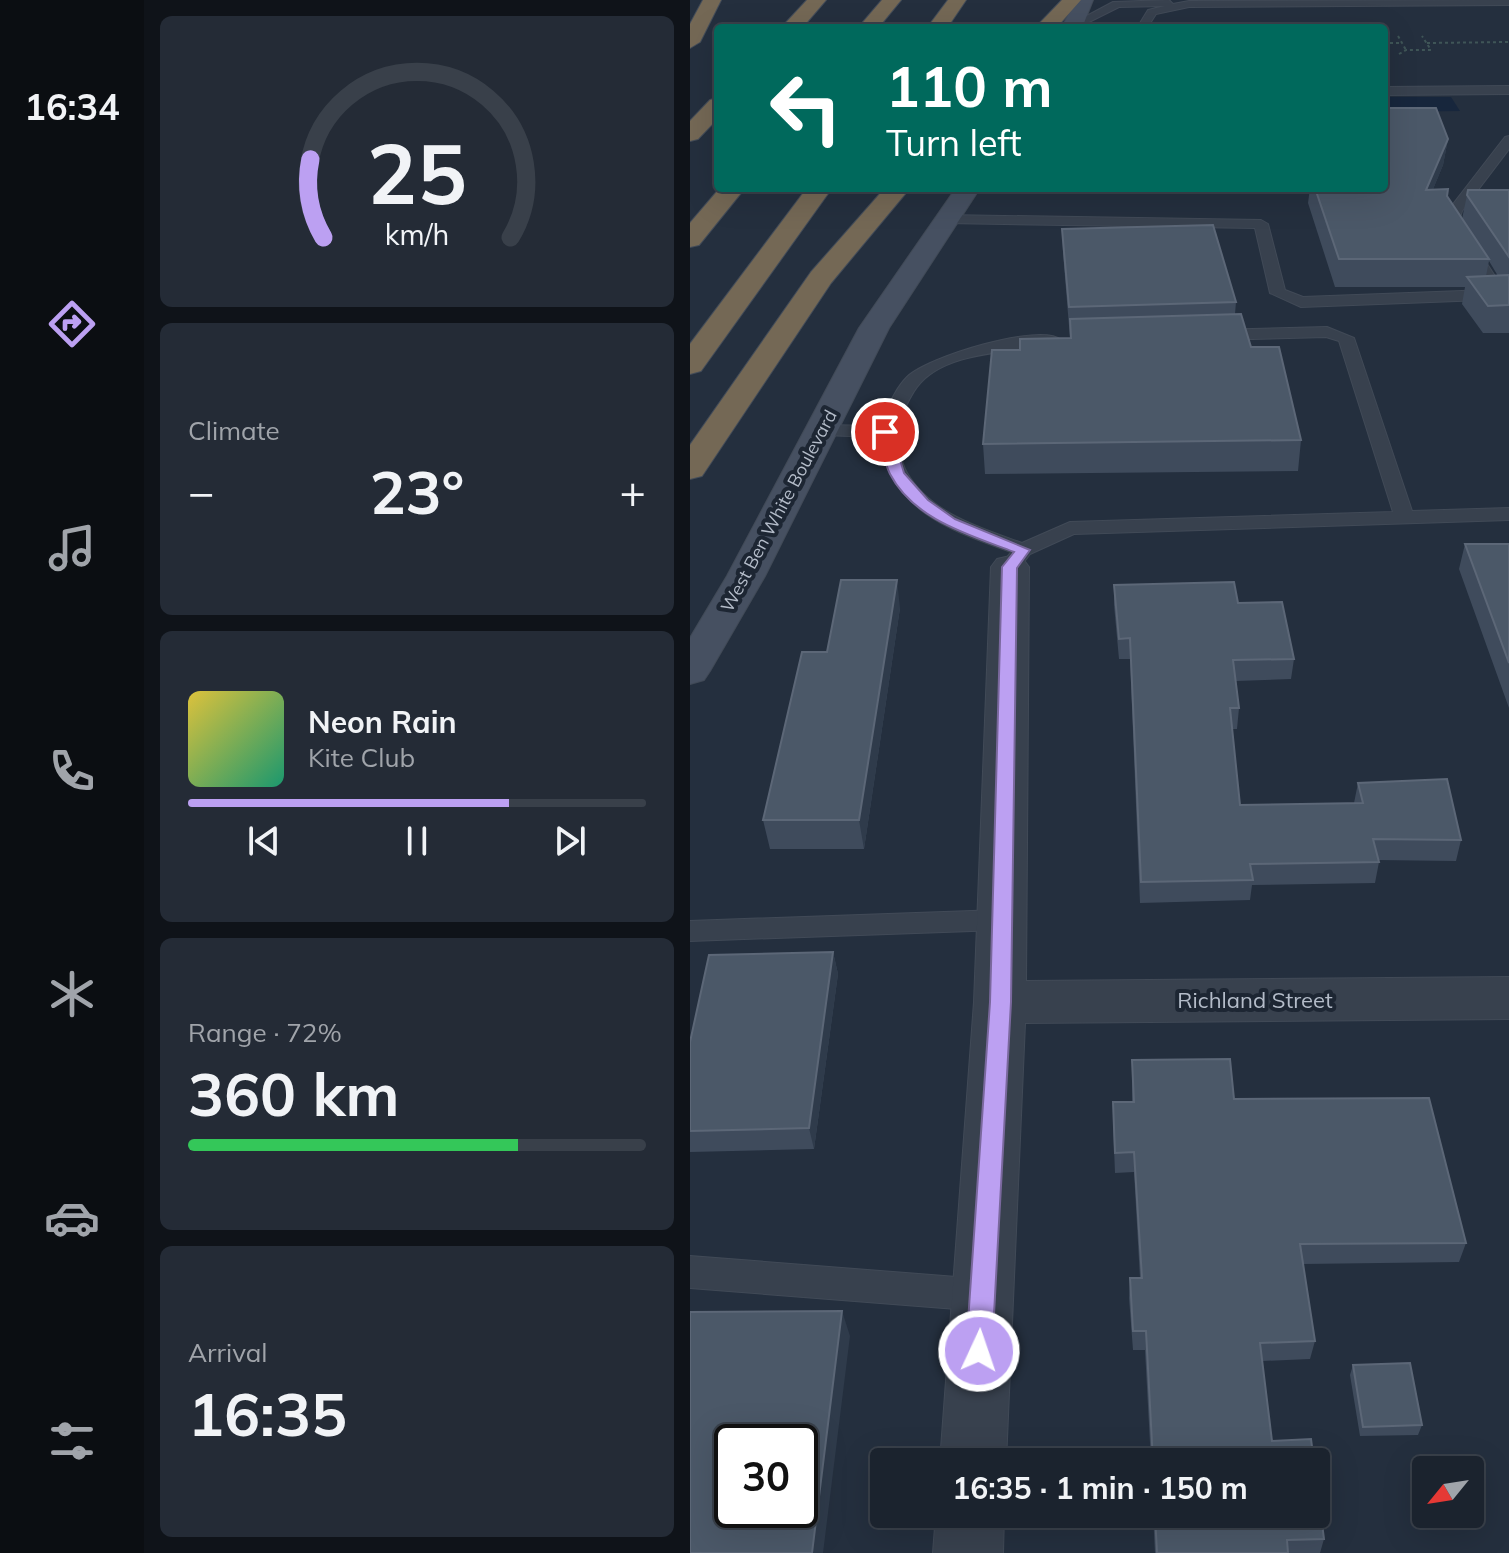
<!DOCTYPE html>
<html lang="en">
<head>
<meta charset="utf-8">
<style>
  body { margin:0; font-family:Mulish,sans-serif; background:#242b36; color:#f1f3f6; height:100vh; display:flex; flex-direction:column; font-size:30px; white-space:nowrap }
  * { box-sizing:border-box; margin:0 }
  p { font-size:26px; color:#a0a4aa }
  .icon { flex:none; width:44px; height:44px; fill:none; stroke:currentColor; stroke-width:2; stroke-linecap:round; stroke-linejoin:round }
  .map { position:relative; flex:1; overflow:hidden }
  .panel { display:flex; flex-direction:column; gap:16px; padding:16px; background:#0f1319; width:546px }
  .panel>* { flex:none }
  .banner { position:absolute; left:24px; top:24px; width:674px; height:168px; border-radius:8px; box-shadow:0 8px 32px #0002,0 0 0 2px #39404a; background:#00695c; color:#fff; overflow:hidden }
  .needle { width:52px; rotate:240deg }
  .fabs { position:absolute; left:722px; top:1456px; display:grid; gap:16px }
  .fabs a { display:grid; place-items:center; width:72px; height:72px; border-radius:8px; background:#1b232e; box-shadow:0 8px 32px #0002,0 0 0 2px #39404a; font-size:40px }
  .speed { position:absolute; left:24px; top:1424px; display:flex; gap:16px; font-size:40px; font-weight:700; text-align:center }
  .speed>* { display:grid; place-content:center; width:104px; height:104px; border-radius:50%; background:#1b232e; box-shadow:0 8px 32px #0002,0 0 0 2px #39404a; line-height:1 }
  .speed .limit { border:4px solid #111; border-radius:12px; background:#fff; color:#111 }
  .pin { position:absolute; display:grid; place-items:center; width:68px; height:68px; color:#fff; margin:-34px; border:4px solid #fff; border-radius:50%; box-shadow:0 2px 8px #0007 }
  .me { position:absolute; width:88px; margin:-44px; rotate:3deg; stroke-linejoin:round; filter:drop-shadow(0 0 6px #0008) }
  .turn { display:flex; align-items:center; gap:28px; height:168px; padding:0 40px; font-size:36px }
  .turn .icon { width:104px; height:104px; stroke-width:2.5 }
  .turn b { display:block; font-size:56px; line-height:68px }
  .big { font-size:60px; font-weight:700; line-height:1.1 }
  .panel .card { flex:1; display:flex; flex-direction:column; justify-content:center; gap:12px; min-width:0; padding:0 28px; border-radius:12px; background:#242b36 }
  .panel .dial { align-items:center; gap:0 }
  .dial svg { height:208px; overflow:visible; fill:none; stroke:#39404a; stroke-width:7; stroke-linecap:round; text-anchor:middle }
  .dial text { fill:#f1f3f6; stroke:none }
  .song { display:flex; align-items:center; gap:24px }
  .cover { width:96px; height:96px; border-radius:12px; background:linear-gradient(135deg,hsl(50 70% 55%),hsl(160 70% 35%)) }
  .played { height:8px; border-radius:4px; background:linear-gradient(90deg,#bca0f2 70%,#39404a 70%) }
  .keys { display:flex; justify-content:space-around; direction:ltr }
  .heat { display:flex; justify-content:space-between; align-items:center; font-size:44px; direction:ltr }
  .charge { height:12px; border-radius:6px; background:linear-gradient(90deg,#34c759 72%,#39404a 0) }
  .trip { position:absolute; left:180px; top:1448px; width:460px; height:80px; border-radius:8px; background:#1b232e; box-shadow:0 8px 32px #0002,0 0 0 2px #39404a; font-weight:700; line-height:80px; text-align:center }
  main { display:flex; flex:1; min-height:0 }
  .menu { display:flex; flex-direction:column; width:144px; justify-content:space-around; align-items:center; background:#0b0e12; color:#a0a4aa }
  .menu .icon { width:56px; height:56px }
  .menu .current { color:#bca0f2 }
  .menu b { font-size:36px; color:#f1f3f6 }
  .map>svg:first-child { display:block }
  .water { fill:#17263c }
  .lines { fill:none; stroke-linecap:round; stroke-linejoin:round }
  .service-casing { stroke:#414a57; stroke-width:2 }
  .minor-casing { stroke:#414a57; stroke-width:2 }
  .secondary-casing { stroke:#414a57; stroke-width:2 }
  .motorway-casing { stroke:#434c59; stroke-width:2 }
  .path { stroke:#3f5557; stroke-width:2; stroke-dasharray:3 3; stroke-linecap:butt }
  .service { fill:#38414e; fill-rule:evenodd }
  .minor { fill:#38414e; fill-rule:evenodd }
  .secondary { fill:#465061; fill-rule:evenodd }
  .motorway { fill:#746855; fill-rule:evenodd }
  .wall { fill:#3f4b5c; fill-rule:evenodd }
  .shaded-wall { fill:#2f3b4b }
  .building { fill:#4b5868; stroke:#5c6777; stroke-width:2; fill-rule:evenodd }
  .route { fill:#bca0f2; stroke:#7a689d; stroke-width:2 }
  .labels { text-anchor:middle; stroke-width:8; stroke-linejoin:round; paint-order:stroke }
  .far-street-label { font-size:18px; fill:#b4bcc9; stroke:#1d2633 }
  .street-label { font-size:22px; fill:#b4bcc9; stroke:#1d2633 }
</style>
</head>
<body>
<main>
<nav class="menu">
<b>16:34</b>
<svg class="icon current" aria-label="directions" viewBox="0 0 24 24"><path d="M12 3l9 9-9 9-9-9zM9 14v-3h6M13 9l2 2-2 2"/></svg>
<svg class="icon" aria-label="music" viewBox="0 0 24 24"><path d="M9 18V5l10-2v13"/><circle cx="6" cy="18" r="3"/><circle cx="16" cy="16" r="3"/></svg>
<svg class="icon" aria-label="phone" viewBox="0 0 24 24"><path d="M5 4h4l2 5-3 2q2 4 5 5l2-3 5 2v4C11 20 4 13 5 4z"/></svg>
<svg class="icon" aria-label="climate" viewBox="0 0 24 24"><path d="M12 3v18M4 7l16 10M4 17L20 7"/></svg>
<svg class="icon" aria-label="car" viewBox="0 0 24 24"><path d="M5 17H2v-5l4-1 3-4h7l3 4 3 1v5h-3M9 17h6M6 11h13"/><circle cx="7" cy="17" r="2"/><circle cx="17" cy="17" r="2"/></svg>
<svg class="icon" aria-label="filters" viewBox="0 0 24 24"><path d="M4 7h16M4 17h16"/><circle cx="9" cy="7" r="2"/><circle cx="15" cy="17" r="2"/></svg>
</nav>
<section class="panel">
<div class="card dial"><svg viewBox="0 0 100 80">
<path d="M14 69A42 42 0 1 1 86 69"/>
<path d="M14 69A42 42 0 0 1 9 39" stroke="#bca0f2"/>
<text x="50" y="56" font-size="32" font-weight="700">25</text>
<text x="50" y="72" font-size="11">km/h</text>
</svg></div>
<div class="card"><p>Climate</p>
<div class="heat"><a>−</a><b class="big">23°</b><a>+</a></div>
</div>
<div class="card">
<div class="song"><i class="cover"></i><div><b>Neon Rain</b><p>Kite Club</p></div></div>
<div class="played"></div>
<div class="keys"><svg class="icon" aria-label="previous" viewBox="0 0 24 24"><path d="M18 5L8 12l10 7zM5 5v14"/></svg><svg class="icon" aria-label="pause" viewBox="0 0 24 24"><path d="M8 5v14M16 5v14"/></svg><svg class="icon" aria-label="next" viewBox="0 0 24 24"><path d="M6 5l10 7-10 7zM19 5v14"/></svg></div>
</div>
<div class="card"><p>Range · 72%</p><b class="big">360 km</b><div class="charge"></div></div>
<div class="card"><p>Arrival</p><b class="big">16:35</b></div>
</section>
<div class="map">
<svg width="819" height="1553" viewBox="0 0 819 1553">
  <rect width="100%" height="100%" fill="#242f3e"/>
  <!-- water -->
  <path class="water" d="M694 97H761L770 111 694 112Z"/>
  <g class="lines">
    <!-- service casing -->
    <g class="service-casing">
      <path id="service" d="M479 0 483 4 499 1 819 0V5L499 7 466 14 457 28H447L458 10 475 6 429 7 387 28 378 26 423 2Z
        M819 86V94L694 95V87Z
        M819 136V149L772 211 769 221 814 290 819 289V299L611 307 580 293 565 228 256 223 249 219 256 215 571 220 578 224 595 290 613 297 799 290 755 221 760 208 815 137Z
        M637 327 664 338 722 511 819 508V520L384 534 340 554 327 571 320 573 310 567 321 552C255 528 205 512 187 437L133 435 124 430 133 425 189 426C197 410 204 390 217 377 237 357 351 322 371 340L369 343C328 353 255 349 227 387 217 400 212 417 204 432 208 446 210 461 217 473 241 514 291 528 332 543L380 522 703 512 649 341 636 337 523 340 515 335 523 330Z
        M310 910 319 913 323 920 319 927 310 930 0 941V921Z
        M0 1256 292 1279 304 1284 309 1295 304 1306 292 1311 0 1288Z"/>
    </g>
    <!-- minor casing -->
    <g class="minor-casing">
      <path id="minor" d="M320 556 333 559 339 567 336 981 819 977V1019L335 1023 316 1462H250L284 1002 301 567 307 559Z
        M246 1514H314L313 1553H243Z"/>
    </g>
    <!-- secondary casing -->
    <g class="secondary-casing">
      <path id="secondary" d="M385 0H403L392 28H372Z
        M266 188H290L199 328 75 576 20 671 14 680 0 684V638L37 576 169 328Z"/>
    </g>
    <!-- motorway casing -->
    <g class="motorway-casing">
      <path id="motorway" d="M13 0H31L10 42 0 48V24Z
        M117 0H136L112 28H91Z
        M192 0H211L188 28H168Z
        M258 0H276L257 28H237Z
        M372 0H391L366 28H345Z
        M28 98V118L8 139 0 141V121L20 100Z
        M30 188H55L9 245 0 247V223Z
        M117 188H142L11 371 0 374V344Z
        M195 188H220L141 283 12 476 0 479V445L121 272Z"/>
    </g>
    <!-- path -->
    <path class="path" d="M708 36 716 50
      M694 43H711
      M737 43 819 42
      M709 54 716 50H741L732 36"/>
    <!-- service -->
    <use href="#service" class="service"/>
    <!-- minor -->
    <use href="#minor" class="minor"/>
    <!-- secondary -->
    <use href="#secondary" class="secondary"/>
    <!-- motorway -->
    <use href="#motorway" class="motorway"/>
  </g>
  <!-- wall -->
  <path class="wall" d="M758 139 753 165 743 189 757 196 772 219 777 195 819 190V333H793L772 304 775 287H645L618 203 620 188H694ZM799 261 808 276H796Z
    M372 229 546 302 545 314 561 347 611 440 608 471 295 474 293 444 330 350 380 338 373 253Z
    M775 544H819V708L769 569Z
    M424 585 548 603 604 659 601 679 546 681 549 708 547 729H542L550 805 664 803 668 783 771 840 766 861 688 860 689 862 685 883 562 885 560 900 450 903 440 659H429L424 605Z
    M210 608 174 849H80L73 820 137 652Z
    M143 952 148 974 124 1149 0 1152V1042Z
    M442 1060 544 1099 776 1243 769 1262 613 1264 625 1341 620 1359 572 1361 582 1441 624 1462H461L455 1350H443L439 1298 440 1278H450L444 1172 425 1173 423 1123V1102H442Z
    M663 1365 732 1425 728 1435 670 1436 660 1375Z
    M463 1514H626L634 1539 630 1553H465Z"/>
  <!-- shaded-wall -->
  <path class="shaded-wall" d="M758 139 753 165 732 216 736 190Z
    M207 580 210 608 174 849 169 820Z
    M143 952 148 974 124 1149 119 1128Z
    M152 1311 160 1336 133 1553H122Z"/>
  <!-- building -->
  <path class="building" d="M694 108H746L758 139 736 190 758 189 757 196 799 259H649L625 188H694Z
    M778 190H819V257L777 195Z
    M523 225 546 302 379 307 372 229Z
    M819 275V305L798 306 777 277Z
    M551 314 561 347H589L611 440 293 444 302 350H330V339L381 338 380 319Z
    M775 544H819V663Z
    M151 580H207L169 820H73L112 652H137Z
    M544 582 548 603 592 602 604 659 543 660 549 708H540L550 805 673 803 668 783 757 779 771 840 683 839 689 862 560 864 563 880 451 882 440 638 429 639 424 585Z
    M143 952 119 1128 0 1131V1042L19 955Z
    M540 1059 544 1099 739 1098 776 1243 610 1244 625 1341 570 1343 582 1441 621 1439 624 1462H463L456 1331H443L440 1278H452L444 1152 425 1153 423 1102H444L442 1060Z
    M152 1311 122 1553H0V1312ZM42 1442H110V1510H42Z
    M720 1363 732 1425 673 1427 663 1365Z
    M626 1476 634 1539 597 1540 598 1553H467L465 1514H626Z"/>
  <!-- route -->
  <path class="route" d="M190 430 202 432 214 473 238 500 265 519 340 550 327 568 321 1002 302 1351 298 1360 289 1364 280 1360 276 1351 300 1002 312 567 324 552C280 535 224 520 200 474 194 462 192 446 188 432Z"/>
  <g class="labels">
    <!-- far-street labels -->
    <g class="far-street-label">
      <text transform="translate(89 511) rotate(-62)" y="6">West Ben White Boulevard</text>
    </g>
    <!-- street labels -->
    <g class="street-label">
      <text x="565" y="1008">Richland Street</text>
    </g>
  </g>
</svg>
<div class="fabs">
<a><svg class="needle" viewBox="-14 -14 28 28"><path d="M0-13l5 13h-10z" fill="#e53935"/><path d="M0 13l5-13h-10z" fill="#a0a4aa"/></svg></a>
</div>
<div class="speed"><div class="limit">30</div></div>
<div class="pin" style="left:195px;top:432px;background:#d93025"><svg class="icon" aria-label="arrive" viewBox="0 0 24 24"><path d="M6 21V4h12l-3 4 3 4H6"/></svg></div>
<svg class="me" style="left:289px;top:1351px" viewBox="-20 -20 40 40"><circle r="17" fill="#bca0f2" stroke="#fff" stroke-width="3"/><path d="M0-11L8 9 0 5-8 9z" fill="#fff"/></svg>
<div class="trip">16:35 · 1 min · 150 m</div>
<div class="banner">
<div class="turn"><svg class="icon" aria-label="left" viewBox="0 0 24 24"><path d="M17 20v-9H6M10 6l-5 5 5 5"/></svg><div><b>110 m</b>Turn left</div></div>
</div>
</div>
</main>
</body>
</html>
